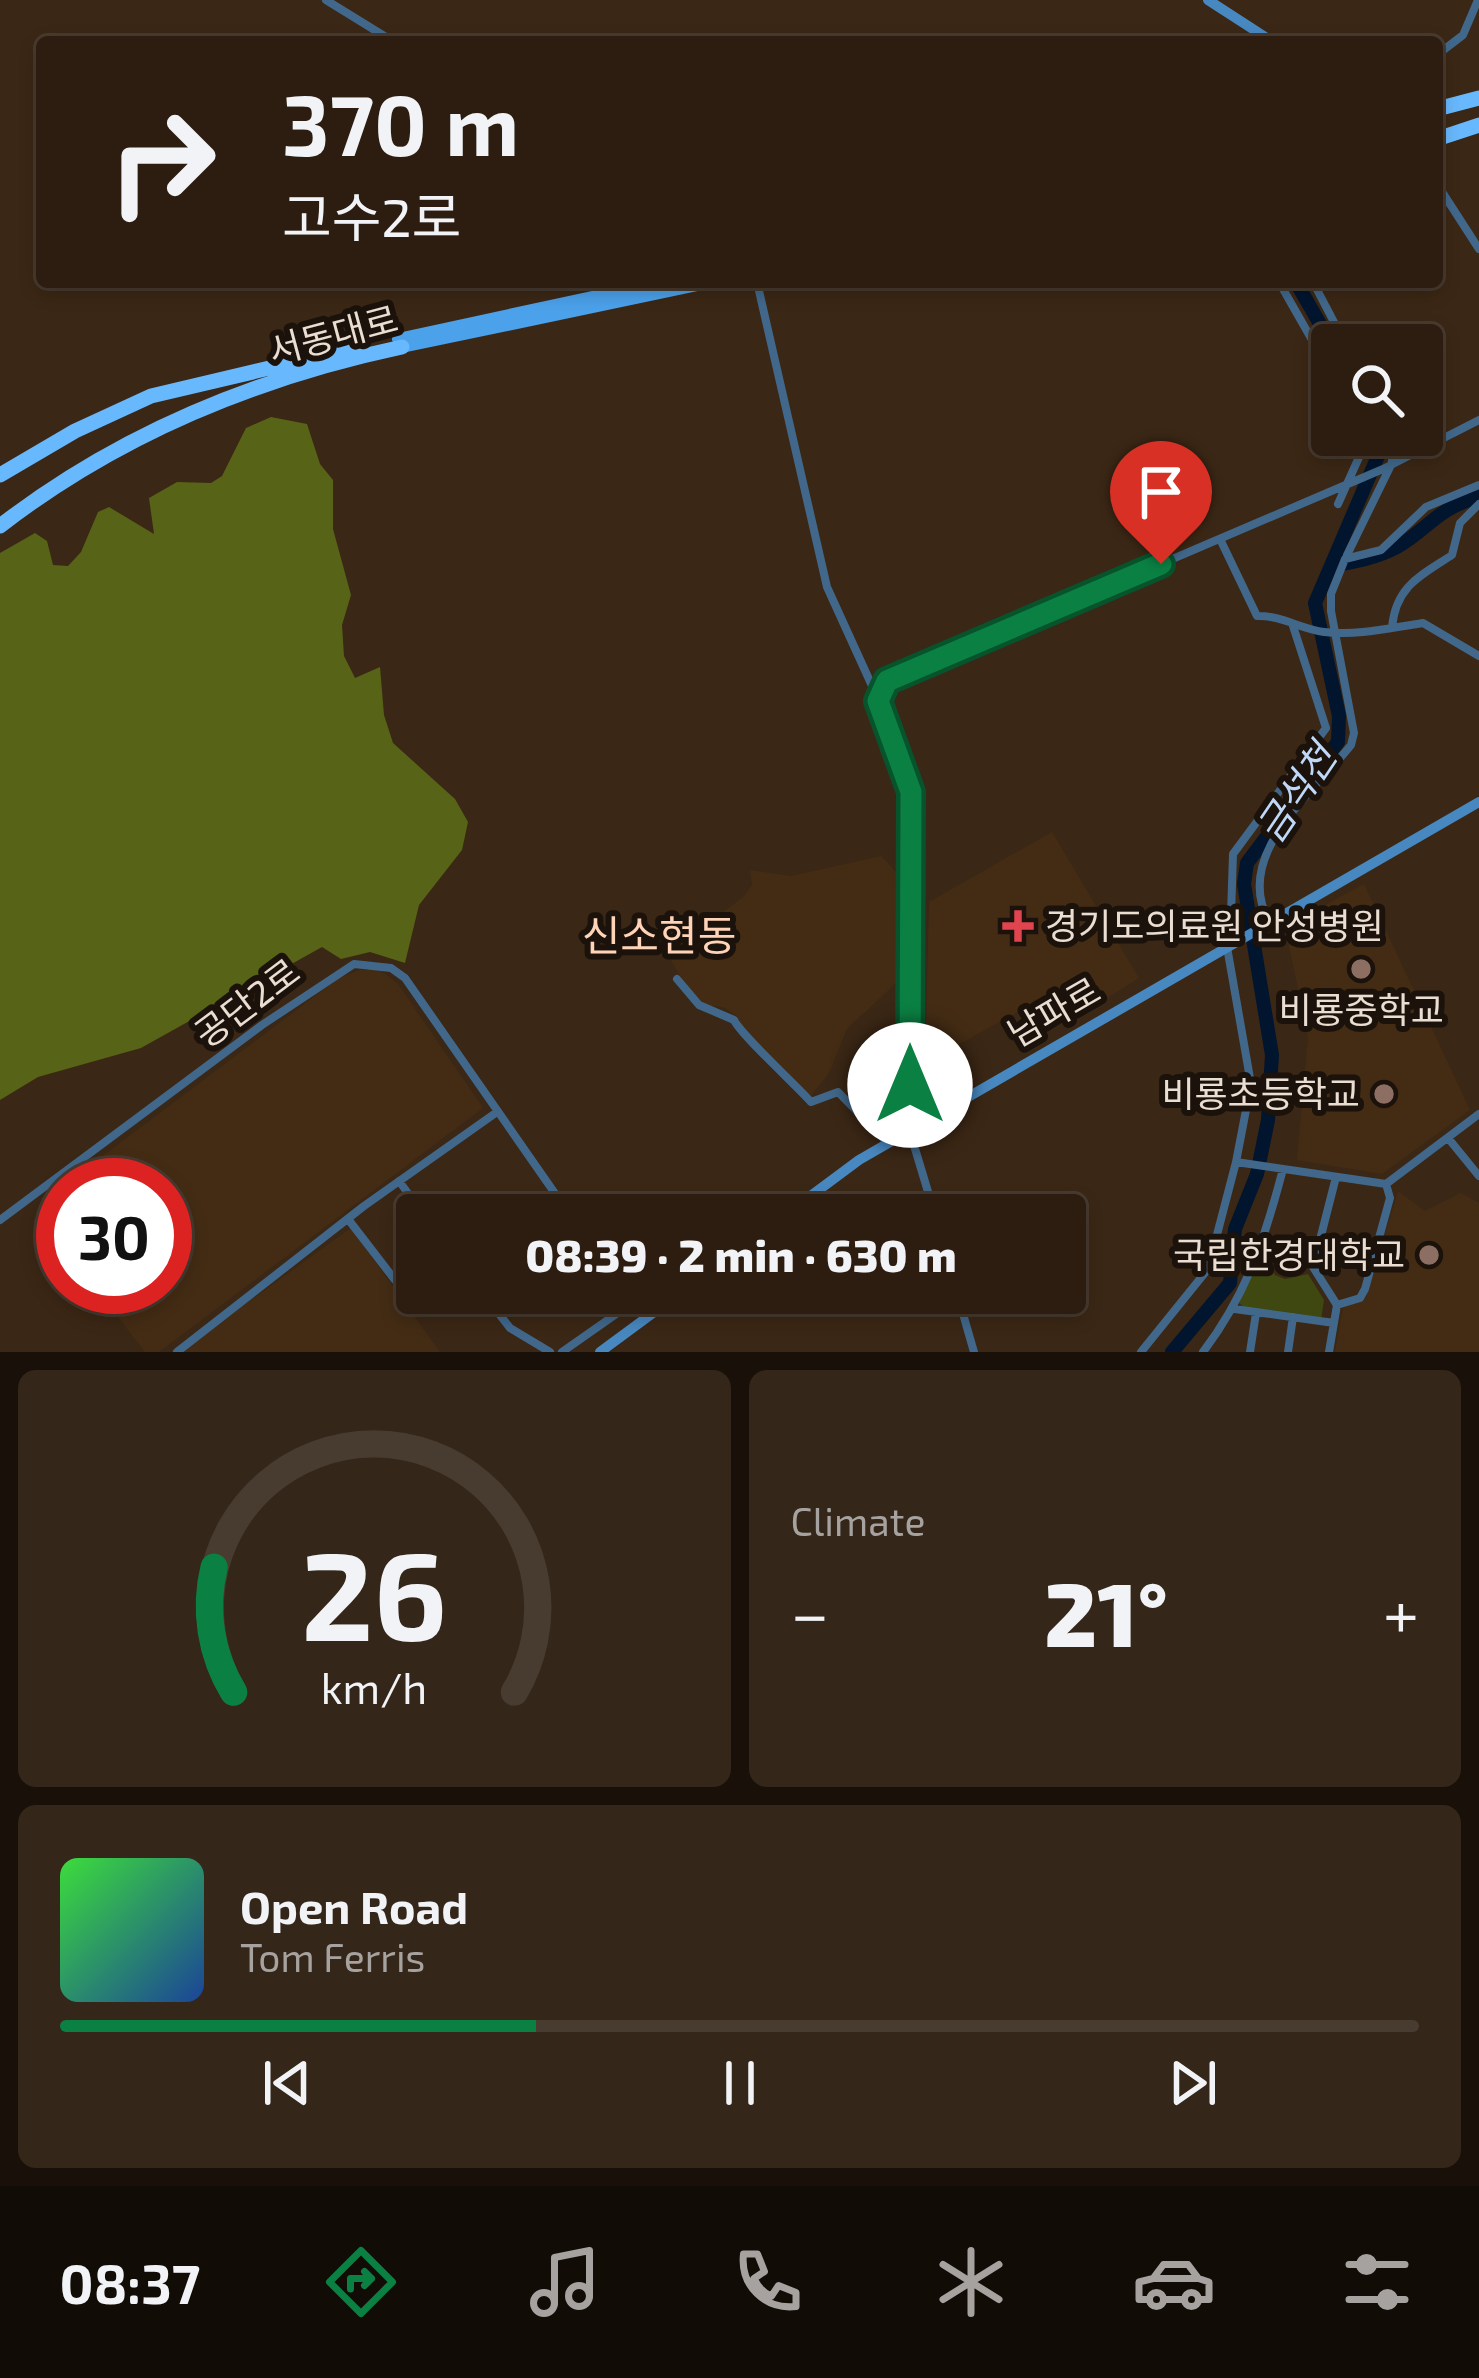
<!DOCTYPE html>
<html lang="en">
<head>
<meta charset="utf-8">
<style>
  body { margin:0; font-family:"Exo 2","Noto Sans KR",sans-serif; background:#342619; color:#f1f3f6; height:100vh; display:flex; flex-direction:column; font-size:45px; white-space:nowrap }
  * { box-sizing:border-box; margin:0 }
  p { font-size:39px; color:#a6a29f }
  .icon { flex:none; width:66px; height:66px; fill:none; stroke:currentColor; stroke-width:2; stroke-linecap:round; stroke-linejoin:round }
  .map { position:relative; height:1352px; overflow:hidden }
  .panel { display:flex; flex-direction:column; gap:18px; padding:18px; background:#181009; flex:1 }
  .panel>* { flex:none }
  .hud { position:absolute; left:36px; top:36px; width:1407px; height:252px; border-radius:12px; box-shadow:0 6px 18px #0003,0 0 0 3px #483b30; background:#2c1d10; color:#f1f3f6; overflow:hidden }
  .tools { position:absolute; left:1311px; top:324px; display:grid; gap:24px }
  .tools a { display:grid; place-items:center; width:132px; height:132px; border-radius:12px; background:#2c1d10; box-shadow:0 6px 18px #0003,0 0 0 3px #483b30; font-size:60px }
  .speed { position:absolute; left:36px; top:1158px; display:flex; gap:24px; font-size:60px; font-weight:700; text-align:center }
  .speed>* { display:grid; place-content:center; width:156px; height:156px; border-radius:50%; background:#2c1d10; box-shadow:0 6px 18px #0003,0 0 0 3px #483b30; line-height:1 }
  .speed .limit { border:18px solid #d22; background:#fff; color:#111 }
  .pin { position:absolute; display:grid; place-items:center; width:102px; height:102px; color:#fff; margin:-123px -51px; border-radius:50% 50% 50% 0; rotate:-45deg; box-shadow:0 0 12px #0007 }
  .pin .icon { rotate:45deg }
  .me { position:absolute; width:132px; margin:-66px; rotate:0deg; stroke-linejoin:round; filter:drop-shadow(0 0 9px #0008) }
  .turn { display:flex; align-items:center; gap:42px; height:252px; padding:0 48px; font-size:54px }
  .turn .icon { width:156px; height:156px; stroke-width:2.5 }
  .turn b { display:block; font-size:84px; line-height:102px }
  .big { font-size:90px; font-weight:800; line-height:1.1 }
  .panel .card { flex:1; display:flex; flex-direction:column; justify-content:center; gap:18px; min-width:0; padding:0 42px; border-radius:18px; background:#342619 }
  .panel .dial { align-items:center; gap:0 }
  .dial svg { height:312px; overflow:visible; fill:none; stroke:#483b30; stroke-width:7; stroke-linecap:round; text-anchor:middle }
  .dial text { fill:#f1f3f6; stroke:none }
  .song { display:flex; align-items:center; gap:36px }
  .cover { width:144px; height:144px; border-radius:18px; background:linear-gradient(135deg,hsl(120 70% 55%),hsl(220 70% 35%)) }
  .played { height:12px; border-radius:6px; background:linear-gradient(90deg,#0b8043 35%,#483b30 35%) }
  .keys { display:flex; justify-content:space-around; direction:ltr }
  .heat { display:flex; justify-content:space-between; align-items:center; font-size:66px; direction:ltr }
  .panel .tiles { flex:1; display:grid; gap:18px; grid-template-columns:1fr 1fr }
  .card:last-child { grid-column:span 2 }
  .trip { position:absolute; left:396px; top:1194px; width:690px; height:120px; border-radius:12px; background:#2c1d10; box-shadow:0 6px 18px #0003,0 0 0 3px #483b30; font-weight:800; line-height:120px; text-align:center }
  .menu { display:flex; height:192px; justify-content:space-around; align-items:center; background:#120c06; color:#a6a29f }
  .menu .icon { width:84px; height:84px }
  .menu .current { color:#0b8043 }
  .menu b { font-size:54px; color:#f1f3f6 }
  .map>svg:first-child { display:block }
  .built { fill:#442c14 }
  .green { fill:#3f4811 }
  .forest { fill:#576316 }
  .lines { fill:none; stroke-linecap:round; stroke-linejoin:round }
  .river { stroke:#01152f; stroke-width:14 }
  .street { stroke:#41688b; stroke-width:8 }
  .secondary { stroke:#4888c0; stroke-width:10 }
  .primary { stroke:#4ba1ea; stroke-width:12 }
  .highway { stroke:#68b8fd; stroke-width:15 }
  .route-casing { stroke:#07532c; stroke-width:30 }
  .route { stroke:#0b8043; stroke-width:21 }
  .health-dot { fill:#e0444e; stroke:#1b120b; stroke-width:4.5 }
  .education-dot { fill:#8d6e63; stroke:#1b120b; stroke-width:4.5 }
  .labels { text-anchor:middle; stroke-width:12; stroke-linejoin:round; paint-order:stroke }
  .street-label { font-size:36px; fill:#eaddd2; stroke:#1b120b }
  .poi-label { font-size:36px; fill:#eaddd2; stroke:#1b120b; text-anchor:end }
  .water-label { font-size:39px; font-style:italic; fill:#bfd8f8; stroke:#1b120b }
  .quarter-label { font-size:42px; fill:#fed3b8; stroke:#1b120b }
</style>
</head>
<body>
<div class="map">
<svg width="1479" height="1352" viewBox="0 0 1479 1352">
  <rect width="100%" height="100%" fill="#3b2715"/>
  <!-- built -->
  <path class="built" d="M1052 832 1139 978 1071 1021 1061 988 925 1063 929 902Z
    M881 856 896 872 897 982 847 1029 829 1073 809 1098 747 1036 737 1016 723 1007 699 1005 668 956 744 896 752 885 750 870 791 876Z
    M1364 884 1470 1110 1382 1174 1297 1160 1308 1037 1285 927Z
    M359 970H380L398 984 483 1108 159 1352H145L95 1287H165V1185H64L339 978Z
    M1398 1191 1425 1211 1461 1193 1479 1203V1352H1335L1343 1307 1366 1298Z
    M351 1228 440 1352H179Z"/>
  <!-- green -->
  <path class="green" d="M1259 1246 1275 1275 1285 1279 1308 1274 1324 1300 1321 1320 1257 1317 1239 1303Z"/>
  <!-- forest -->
  <path class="forest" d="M271 417 307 424 320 464 333 480V529L351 595 342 625 344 656 355 678 380 667 384 715 393 743 455 799 468 822 462 850 419 905 405 963 370 952 341 959 322 947 141 1048 38 1077 0 1100V553L35 533 47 541 53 565 68 566 81 552 98 512 109 507 154 534 149 498 177 482 211 483 222 476 246 428Z"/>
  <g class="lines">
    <!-- river -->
    <path class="river" d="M1296 282 1332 345
      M1331 566C1354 562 1376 558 1397 547 1430 528 1435 509 1479 497
      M1172 1352 1230 1283 1235 1229 1257 1174 1268 1120 1272 1055 1244 884 1247 863 1338 742 1339 716 1315 603 1387 435"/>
    <!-- street -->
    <path class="street" d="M326 0 394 42
      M1437 55 1463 35 1478 0
      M1437 184 1479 249
      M757 282 827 587 878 699
      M1279 282 1332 375
      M1313 282 1346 345
      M1338 504 1369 435
      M1220 539 1257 616C1280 615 1301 629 1324 632 1358 636 1389 628 1423 623L1479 656
      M1347 555 1391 465 1398 435
      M1392 627C1396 586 1420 576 1452 555L1460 523 1479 504
      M1269 921C1232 855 1313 793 1351 745L1354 733 1331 611V594L1345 559 1381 550 1426 507 1479 485
      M1230 945 1233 854 1326 728 1293 626
      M677 979 699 1005 734 1020C741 1035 795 1084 811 1102L838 1092 888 1143
      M1448 1138 1479 1176
      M1236 1162 1386 1184 1479 1114
      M1336 1177 1313 1267 1337 1305
      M399 1181 424 1215
      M935 1215 910 1132 909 775 878 701 887 681 1383 469 1479 420
      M348 1219 395 1280 417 1264
      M0 1220 262 1025 354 964 391 968 405 978 570 1215
      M483 1293 510 1328 550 1352
      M957 1293 974 1352
      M629 1305 651 1314
      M1235 1309 1334 1323
      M177 1352 364 1206 497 1112
      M562 1352 629 1305
      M1141 1352 1208 1269 1236 1162 1251 1084 1227 947
      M1203 1352C1247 1294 1265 1238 1283 1169
      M1250 1352 1256 1313
      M1288 1352 1293 1317
      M1329 1352 1337 1305 1360 1298 1365 1289 1390 1198 1386 1184"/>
    <!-- secondary -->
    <path class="secondary" d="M1208 0 1273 42
      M785 1215 859 1160 1479 802
      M600 1352 680 1293"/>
    <!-- primary -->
    <path class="primary" d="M398 339 662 282
      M402 347 712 282"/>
    <!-- highway -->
    <path class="highway" d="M1437 109 1479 98
      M1437 139 1479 125
      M0 475 75 431 151 396 354 348
      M0 526C119 434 256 378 402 347"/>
  </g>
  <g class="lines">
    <!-- route casing -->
    <g class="route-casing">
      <path id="route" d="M910 1085 911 792 878 701 887 681 1161 564"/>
    </g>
    <!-- route -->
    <use href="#route" class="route"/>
  </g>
  <!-- markers -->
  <path class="health-dot" d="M1012 908h12v12h12v12h-12v12h-12v-12h-12v-12h12z"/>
  <g class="education-dot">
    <circle cx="1361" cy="969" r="12"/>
    <circle cx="1384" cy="1094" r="12"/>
    <circle cx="1429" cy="1255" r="12"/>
  </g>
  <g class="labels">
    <!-- street labels -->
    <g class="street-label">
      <text transform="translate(333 335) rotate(-15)" y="13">서동대로</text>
      <text transform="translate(247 1003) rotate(-37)" y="13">공단2로</text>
      <text transform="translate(1054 1012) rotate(-30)" y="13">남파로</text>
    </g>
    <!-- poi labels -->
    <g class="poi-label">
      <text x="1045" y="939" text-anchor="start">경기도의료원 안성병원</text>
      <text x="1361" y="1023" text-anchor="middle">비룡중학교</text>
      <text x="1360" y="1107">비룡초등학교</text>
      <text x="1405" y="1268">국립한경대학교</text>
    </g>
    <!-- water labels -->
    <g class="water-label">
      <text transform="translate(1296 793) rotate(-56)" y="14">금석천</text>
    </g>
    <!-- quarter labels -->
    <g class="quarter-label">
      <text x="659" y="951">신소현동</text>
    </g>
  </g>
</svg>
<div class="tools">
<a><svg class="icon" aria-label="search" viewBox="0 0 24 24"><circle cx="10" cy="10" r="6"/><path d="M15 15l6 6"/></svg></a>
</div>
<div class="speed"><div class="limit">30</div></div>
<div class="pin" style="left:1161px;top:564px;background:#d93025"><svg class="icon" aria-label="arrive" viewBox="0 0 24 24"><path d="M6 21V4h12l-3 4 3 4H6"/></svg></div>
<svg class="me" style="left:910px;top:1085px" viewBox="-20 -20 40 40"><circle r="19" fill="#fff"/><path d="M0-13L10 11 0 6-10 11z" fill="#0b8043"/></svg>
<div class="trip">08:39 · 2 min · 630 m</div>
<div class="hud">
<div class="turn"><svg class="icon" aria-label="right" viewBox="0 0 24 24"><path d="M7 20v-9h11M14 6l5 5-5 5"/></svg><div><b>370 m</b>고수2로</div></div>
</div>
</div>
<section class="panel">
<div class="tiles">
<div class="card dial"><svg viewBox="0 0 100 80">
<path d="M14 69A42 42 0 1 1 86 69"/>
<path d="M14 69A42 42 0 0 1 9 37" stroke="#0b8043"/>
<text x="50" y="56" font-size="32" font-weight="700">26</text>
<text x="50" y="72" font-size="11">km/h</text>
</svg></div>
<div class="card"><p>Climate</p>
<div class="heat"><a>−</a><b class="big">21°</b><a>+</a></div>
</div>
<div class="card">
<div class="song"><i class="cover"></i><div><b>Open Road</b><p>Tom Ferris</p></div></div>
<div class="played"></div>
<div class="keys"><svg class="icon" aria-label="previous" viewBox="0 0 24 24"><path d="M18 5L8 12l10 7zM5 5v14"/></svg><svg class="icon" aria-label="pause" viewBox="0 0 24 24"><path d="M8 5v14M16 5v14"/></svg><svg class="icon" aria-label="next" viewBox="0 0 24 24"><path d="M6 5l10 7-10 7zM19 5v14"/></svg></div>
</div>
</div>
</section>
<nav class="menu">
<b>08:37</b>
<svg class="icon current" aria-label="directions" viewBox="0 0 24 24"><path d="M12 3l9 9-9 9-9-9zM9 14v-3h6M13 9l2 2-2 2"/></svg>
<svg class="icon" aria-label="music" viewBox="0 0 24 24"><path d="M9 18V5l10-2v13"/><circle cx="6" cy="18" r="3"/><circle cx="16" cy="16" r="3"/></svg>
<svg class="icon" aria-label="phone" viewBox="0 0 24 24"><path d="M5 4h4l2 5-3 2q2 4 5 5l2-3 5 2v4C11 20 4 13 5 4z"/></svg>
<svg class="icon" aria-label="climate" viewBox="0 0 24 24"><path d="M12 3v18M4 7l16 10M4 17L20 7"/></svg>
<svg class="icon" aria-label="car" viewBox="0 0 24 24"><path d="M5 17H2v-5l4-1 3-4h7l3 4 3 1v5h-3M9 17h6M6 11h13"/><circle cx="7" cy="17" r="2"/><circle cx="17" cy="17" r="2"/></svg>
<svg class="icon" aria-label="filters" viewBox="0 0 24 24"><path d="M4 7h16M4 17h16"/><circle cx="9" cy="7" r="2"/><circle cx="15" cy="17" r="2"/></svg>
</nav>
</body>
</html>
